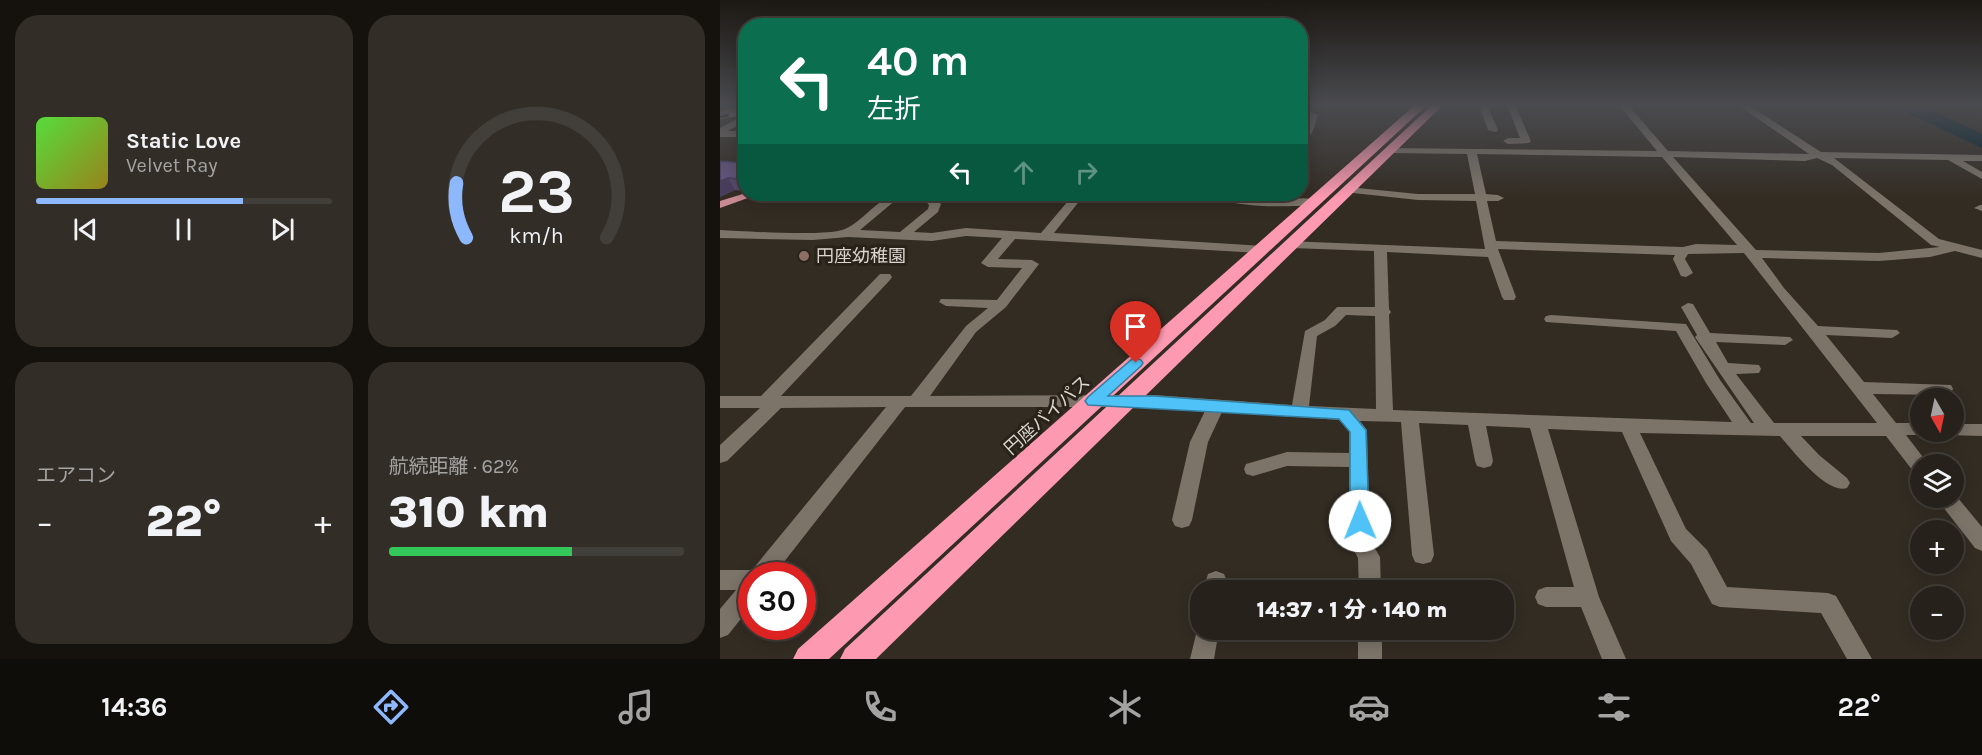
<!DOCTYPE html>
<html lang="ja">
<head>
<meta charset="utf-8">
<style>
  body { margin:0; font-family:Karla,"Noto Sans JP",sans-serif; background:#322e27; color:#f1f3f6; height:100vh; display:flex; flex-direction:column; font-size:22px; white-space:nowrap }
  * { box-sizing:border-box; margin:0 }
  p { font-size:20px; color:#a4a3a2 }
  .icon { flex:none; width:33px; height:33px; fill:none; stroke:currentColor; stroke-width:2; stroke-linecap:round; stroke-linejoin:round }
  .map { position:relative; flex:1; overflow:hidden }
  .side { display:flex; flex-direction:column; gap:15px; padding:15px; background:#15120e; width:720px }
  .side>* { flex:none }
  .banner { position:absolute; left:18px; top:18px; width:570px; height:183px; border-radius:24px; box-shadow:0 3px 15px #0003,0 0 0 2px #423e39; background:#0b6e4f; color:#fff; overflow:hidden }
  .needle { width:39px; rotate:171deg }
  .fabs { position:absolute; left:1190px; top:388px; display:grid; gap:12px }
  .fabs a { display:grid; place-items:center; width:54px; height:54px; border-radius:50%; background:#26211a; box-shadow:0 3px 15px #0003,0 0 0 2px #423e39; font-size:30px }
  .speed { position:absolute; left:18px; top:562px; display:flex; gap:12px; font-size:30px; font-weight:700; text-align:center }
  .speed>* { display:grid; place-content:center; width:78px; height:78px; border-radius:50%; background:#26211a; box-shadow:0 3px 15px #0003,0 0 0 2px #423e39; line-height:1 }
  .speed .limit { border:9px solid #d22; background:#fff; color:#111 }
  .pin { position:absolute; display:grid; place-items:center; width:51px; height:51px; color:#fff; margin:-62px -26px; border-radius:50% 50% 50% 0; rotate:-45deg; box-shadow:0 0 6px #0007 }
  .pin .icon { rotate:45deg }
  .me { position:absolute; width:66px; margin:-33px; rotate:359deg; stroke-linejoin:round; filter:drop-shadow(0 0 4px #0008) }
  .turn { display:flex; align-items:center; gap:21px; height:126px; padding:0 30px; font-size:27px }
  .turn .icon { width:78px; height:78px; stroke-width:2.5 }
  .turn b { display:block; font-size:42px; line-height:51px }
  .lanes { display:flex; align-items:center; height:57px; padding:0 30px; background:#0003; justify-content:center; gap:30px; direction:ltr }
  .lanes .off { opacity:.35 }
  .big { font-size:45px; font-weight:800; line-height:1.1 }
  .side .card { flex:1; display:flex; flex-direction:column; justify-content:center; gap:9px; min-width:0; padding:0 21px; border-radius:24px; background:#322e27 }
  .side .dial { align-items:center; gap:0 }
  .dial svg { height:156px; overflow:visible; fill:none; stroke:#423e39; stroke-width:7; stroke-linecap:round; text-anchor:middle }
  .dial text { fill:#f1f3f6; stroke:none }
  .song { display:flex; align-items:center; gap:18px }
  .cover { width:72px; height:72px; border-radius:9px; background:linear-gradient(135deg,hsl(110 70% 55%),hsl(50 70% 35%)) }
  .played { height:6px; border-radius:3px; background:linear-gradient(90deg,#8db9fc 70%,#423e39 70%) }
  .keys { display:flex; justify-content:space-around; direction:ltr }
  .heat { display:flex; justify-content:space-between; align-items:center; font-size:33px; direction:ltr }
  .charge { height:9px; border-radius:4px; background:linear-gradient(90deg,#34c759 62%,#423e39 0) }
  .side .tiles { flex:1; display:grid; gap:15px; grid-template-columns:repeat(2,1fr) }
  .trip { position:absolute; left:470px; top:580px; width:324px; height:60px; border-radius:24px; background:#26211a; box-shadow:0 3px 15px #0003,0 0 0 2px #423e39; font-weight:800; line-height:60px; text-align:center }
  .tab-bar { display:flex; height:96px; justify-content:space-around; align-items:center; background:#0f0d0a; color:#a4a3a2 }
  .tab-bar .icon { width:42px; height:42px }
  .tab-bar .selected { color:#8db9fc }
  .tab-bar b { font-size:27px; color:#f1f3f6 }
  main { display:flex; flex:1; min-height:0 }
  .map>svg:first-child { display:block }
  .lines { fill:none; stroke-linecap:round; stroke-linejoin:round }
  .river { fill:#00222e; fill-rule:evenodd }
  .minor { fill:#7c7469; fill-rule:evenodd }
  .major { fill:#c98a94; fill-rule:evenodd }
  .highway { fill:#fd99b1; fill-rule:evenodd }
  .rail-casing { stroke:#9b958e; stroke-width:4.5 }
  .rail { stroke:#292219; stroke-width:3; stroke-dasharray:9; stroke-linecap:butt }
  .wall { fill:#594972 }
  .shaded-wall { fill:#483c5d }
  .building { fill:#675585; stroke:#483c5d; stroke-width:1.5 }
  .route { fill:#4fc3f7; stroke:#337fa1; stroke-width:1.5 }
  .education-dot { fill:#8d6e63; stroke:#292219; stroke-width:2 }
  .labels { text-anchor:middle; stroke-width:6; stroke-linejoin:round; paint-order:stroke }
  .poi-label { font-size:18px; fill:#dbd6d0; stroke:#292219; text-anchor:start }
  .street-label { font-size:18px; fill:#dbd6d0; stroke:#292219 }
</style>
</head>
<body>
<main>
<section class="side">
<div class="tiles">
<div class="card">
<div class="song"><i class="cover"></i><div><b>Static Love</b><p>Velvet Ray</p></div></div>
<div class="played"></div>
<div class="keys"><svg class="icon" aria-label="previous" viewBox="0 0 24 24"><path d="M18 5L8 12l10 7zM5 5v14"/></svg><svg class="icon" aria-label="pause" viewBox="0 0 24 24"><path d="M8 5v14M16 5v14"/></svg><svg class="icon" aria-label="next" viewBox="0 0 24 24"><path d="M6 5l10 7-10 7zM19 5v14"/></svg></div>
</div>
<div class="card dial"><svg viewBox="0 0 100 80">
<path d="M14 69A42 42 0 1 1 86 69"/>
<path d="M14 69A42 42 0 0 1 9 41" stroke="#8db9fc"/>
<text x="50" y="56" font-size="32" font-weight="700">23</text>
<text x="50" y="72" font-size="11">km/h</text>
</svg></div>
<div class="card"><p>エアコン</p>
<div class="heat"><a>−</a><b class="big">22°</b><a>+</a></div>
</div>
<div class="card"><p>航続距離 · 62%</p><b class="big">310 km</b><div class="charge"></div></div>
</div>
</section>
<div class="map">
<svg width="1262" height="659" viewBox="0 0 1262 659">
  <rect width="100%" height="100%" fill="#332c23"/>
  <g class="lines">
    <!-- river -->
    <path class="river" d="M1176 105H1202L1262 134V148L1179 109Z"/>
    <!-- minor -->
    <path class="minor" d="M26 105V110L0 117V111Z
      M759 105H767L778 130 776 132 768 130Z
      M787 105H795L811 141 809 143 788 144 783 141 788 138H800Z
      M899 105H908L948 151 1089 154 1018 105H1028L1101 152 1262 155V161H1243L1262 172V179L1228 160 1114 158 1219 239 1262 250V258L1235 251 1210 257 1159 261 1042 258 1064 288 1098 326 1177 330 1180 333 1172 338 1106 335 1144 382 1231 385 1233 389 1231 393 1225 395 1153 394 1176 423H1200V432H1207L1200 435H1186L1209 465H1200V473L1193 471 1166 436H1081L1099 455 1127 478 1130 483 1127 488C1107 495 1073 451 1060 436L920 433 966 529 987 550 1007 587 1108 593 1116 596 1152 659H1127L1101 613 1000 607 992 604 971 564 951 541 902 432 828 429 879 597 906 659H882L861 607H826L818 604 815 597 818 590 826 587H854L810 428 766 426 773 461 771 466 764 468 757 466 755 461 748 425 699 423 714 555 711 562 703 564 695 562 692 555 681 422 640 421 647 430 650 540 660 557 661 591H639L638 558 629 541V467L567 466 533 476 526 474 524 469 526 464 567 452 629 453V431L619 420 502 412 488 442 472 520 469 526 462 528 455 526 452 520 470 442 485 411 434 407H185L53 576H32V605L8 635 0 638V609L16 590H0V570H32L166 407 61 408 7 461 0 463V445L40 408H0V396H41L160 274H170L172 277 170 280 61 396H191L246 326 268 308 226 306 219 302 221 299 277 300 302 268 268 267 261 263 282 238 246 236 212 241 128 237 93 240 0 238V230C24 231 107 237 125 229 147 219 159 194 183 194L140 230 180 232 208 209 209 205 199 194H210L221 204 218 212 194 232 212 233 246 228 321 233 354 194H365L334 233 544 246 546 249 544 252 540 253 295 239 278 259 312 260 319 264 286 307 256 332 210 396 434 395 572 405 585 331 605 320 617 307H655L654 251 571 248 565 244 567 241 765 249 756 201 698 200 624 192 622 190 628 187 698 194H755L747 154 670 153 665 150 667 148 937 151ZM757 154 942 157 1017 245 976 244 963 247 776 241 767 201H778L784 198 778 195 766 194ZM953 157 1085 161 1097 158 1112 165 1211 245 1220 247 1159 253 1036 250ZM778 249 955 255 953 259 961 276 966 277 973 273 965 259 968 254 1024 253 1157 423H1054L1016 374 1039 373 1041 369 1039 365 1008 363 996 342 1065 345 1073 340 1070 337 990 333 973 304 968 303 961 307 977 335 975 337 1034 423H1031L1000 380 966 324 831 315 826 316 824 319 826 322 956 331 986 383 1012 422 673 410 669 315 671 312 669 309 667 252 768 257 782 297 784 300H794L796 297ZM626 315 655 316 656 409 589 406 597 336 615 326Z
      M580 107 598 115C594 126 594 139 580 139V133L589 116 580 112Z
      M26 114V121L8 131H26V137H0V128Z
      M492 194C514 192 537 200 560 200 571 200 589 195 598 202L592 205C568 207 511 209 492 194Z
      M1260 205H1262V211L1254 208Z
      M1233 424H1262V436L1227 435 1225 432H1233Z
      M1233 492 1262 527V551L1255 548 1216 498H1233Z
      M496 571 504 574 507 581 505 591H483L488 574Z
      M479 622 480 630H499L494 659H470Z
      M638 630H662V659H638Z"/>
    <!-- major -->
    <path class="major" d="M26 193 39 194 0 208V201Z"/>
    <!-- highway -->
    <path class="highway" d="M695 105H707L109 659H73L78 649Z
      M712 105H723L156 659H120L125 649Z"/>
    <!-- rail casing -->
    <g class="rail-casing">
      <path id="rail" d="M0 117 26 112"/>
    </g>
    <!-- rail -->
    <use href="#rail" class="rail"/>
  </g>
  <!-- wall -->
  <path class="wall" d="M0 161 26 163V191L15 190 0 197Z"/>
  <!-- shaded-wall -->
  <path class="shaded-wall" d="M26 176V189L20 179Z
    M8 178 15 190 0 197V181Z"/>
  <!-- building -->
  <path class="building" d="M0 161 26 163V176L20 179 8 178 0 181Z"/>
  <!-- sky -->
  <linearGradient id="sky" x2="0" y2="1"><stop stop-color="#1c1813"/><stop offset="0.53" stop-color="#4a4b50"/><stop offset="1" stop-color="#4a4b50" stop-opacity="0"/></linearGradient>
  <rect width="1262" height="198" fill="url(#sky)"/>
  <!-- route -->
  <path class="route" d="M416 358 421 360 423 363 421 366 388 396H434L629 410 646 430 649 521 646 526 640 528 633 526 630 521V432L619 419 368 405 365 401 368 397 411 360Z"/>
  <!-- markers -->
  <circle class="education-dot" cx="84" cy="256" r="6"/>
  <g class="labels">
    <!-- poi labels -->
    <g class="poi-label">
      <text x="96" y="262">円座幼稚園</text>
    </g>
    <!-- street labels -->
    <g class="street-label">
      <text transform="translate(327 415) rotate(-42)" y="6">円座バイパス</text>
    </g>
  </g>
</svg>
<div class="fabs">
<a><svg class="needle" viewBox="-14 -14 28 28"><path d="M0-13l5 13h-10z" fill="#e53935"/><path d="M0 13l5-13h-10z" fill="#a4a3a2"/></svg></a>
<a><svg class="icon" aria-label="layers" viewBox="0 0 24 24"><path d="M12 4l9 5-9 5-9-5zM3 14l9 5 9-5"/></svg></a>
<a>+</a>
<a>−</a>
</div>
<div class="speed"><div class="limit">30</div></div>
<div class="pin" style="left:416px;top:363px;background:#d93025"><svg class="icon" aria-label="arrive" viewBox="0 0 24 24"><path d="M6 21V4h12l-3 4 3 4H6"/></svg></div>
<svg class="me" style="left:640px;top:521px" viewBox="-20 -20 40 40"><circle r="19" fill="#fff"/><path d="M0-13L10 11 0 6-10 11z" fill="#4fc3f7"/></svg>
<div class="trip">14:37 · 1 分 · 140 m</div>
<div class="banner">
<div class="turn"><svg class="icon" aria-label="left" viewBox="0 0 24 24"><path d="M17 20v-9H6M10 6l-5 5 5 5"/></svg><div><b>40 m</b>左折</div></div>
<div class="lanes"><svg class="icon" aria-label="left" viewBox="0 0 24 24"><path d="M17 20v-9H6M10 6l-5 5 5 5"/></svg><svg class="icon off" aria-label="ahead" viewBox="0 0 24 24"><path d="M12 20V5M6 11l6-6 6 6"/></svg><svg class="icon off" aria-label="right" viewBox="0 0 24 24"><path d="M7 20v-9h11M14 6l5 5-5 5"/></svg></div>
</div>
</div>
</main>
<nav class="tab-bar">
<b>14:36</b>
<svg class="icon selected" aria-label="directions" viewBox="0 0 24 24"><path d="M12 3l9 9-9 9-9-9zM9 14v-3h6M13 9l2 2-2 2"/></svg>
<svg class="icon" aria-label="music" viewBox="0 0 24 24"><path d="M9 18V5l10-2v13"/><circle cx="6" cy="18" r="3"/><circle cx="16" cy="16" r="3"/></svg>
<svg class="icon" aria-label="phone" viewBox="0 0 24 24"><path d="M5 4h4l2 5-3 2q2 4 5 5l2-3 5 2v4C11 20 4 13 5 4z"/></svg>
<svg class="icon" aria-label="climate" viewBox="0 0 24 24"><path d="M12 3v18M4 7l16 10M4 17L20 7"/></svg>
<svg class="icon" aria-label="car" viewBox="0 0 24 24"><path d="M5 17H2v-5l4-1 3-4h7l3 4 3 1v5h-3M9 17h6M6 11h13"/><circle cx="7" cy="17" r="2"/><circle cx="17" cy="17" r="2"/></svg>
<svg class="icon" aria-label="filters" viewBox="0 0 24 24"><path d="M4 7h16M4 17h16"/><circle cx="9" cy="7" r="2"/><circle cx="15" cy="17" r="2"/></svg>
<b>22°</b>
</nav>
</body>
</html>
